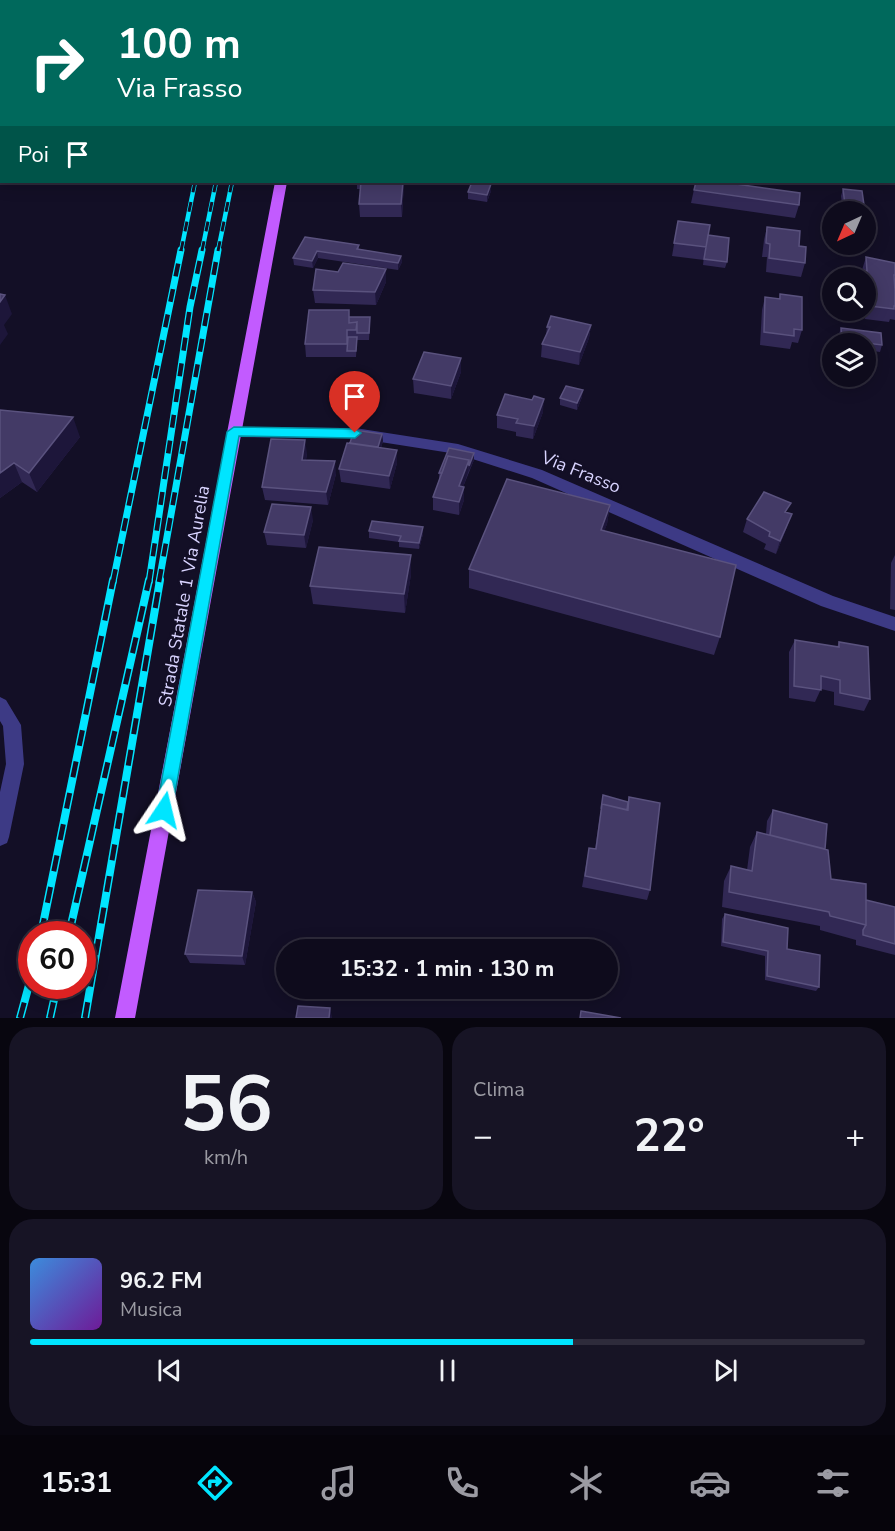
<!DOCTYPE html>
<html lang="it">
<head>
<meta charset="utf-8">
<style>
  body { margin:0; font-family:"Nunito Sans",sans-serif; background:#171425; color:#f1f3f6; height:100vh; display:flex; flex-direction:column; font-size:22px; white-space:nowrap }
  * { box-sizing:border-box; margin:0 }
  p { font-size:20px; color:#9b9ba3 }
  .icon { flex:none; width:33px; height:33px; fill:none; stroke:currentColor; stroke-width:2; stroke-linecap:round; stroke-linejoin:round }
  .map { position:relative; height:1018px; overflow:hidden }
  .details { display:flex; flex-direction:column; gap:9px; padding:9px; background:#08060f; flex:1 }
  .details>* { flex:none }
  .top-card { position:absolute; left:0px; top:0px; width:896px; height:183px; box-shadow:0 3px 15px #0003,0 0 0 2px #2e2b3b; background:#00695c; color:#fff; overflow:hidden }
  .needle { width:39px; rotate:224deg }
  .buttons { position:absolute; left:822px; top:201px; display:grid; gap:12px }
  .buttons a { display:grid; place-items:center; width:54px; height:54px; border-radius:50%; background:#0e0b1c; box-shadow:0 3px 15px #0003,0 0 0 2px #2e2b3b; font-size:30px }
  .speed { position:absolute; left:18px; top:921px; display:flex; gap:12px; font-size:30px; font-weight:700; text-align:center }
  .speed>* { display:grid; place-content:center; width:78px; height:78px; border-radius:50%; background:#0e0b1c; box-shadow:0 3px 15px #0003,0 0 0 2px #2e2b3b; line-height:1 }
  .speed .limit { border:9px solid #d22; background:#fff; color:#111 }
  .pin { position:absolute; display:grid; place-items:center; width:51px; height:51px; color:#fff; margin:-62px -26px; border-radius:50% 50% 50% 0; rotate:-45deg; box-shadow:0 0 6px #0007 }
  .pin .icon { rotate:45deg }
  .me { position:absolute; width:66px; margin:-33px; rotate:10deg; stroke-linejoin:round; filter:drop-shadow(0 0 4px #0008) }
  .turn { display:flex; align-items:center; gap:21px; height:126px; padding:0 18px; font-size:27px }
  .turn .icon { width:78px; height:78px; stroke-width:2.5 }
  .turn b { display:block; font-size:42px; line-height:51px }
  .then { display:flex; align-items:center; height:57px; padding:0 18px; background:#0003; gap:12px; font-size:22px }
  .big { font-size:45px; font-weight:700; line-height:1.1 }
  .details .card { flex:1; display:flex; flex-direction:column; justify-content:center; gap:9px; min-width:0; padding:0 21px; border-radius:24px; background:#171425 }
  .details .dial { align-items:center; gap:0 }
  .dial b { font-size:78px; line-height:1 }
  .song { display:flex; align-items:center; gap:18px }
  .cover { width:72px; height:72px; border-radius:9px; background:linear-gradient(135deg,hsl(210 70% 55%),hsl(280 70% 35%)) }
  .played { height:6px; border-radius:3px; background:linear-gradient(90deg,#00e5ff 65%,#2e2b3b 65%) }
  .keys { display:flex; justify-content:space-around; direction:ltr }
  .heat { display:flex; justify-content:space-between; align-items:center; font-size:33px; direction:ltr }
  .details .tiles { flex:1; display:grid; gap:9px; grid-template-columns:1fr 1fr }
  .card:last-child { grid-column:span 2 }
  .trip { position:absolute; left:276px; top:939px; width:342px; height:60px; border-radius:30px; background:#0e0b1c; box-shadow:0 3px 15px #0003,0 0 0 2px #2e2b3b; font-weight:700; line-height:60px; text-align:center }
  .menu { display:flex; height:96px; justify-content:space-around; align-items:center; background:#06040b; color:#9b9ba3 }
  .menu .icon { width:42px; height:42px }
  .menu .on { color:#00e5ff }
  .menu b { font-size:27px; color:#f1f3f6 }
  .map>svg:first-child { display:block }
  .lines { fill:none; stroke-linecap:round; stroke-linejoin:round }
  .street { fill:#3d3a85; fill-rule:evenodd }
  .secondary { fill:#6f6bff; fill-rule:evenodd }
  .primary { fill:#c25bff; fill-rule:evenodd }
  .rail-far2-casing { stroke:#00e5ff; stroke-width:4.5 }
  .rail-far1-casing { stroke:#00e5ff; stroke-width:7 }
  .rail-casing { stroke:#00e5ff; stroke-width:8 }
  .rail-far2 { stroke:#130f26; stroke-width:3; stroke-dasharray:10; stroke-linecap:butt }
  .rail-far1 { stroke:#130f26; stroke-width:4.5; stroke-dasharray:13; stroke-linecap:butt }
  .rail { stroke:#130f26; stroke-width:5; stroke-dasharray:16; stroke-linecap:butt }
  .wall { fill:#312854 }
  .shaded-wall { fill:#1d163a }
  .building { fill:#433a66; stroke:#5a527e; stroke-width:1.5 }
  .route { fill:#00e5ff; stroke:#0095a6; stroke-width:1.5 }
  .labels { text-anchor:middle; stroke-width:5; stroke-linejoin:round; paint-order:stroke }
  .street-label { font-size:18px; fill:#d9d4ff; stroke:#130f26 }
</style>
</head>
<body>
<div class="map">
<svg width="895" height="1018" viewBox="0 0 895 1018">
  <rect width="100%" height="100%" fill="#130f26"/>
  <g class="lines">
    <!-- street -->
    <path class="street" d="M750 0H778L779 2H751Z
      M806 0H816V2H806Z
      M894 9H895V15H894Z
      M234 427 355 428 458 444 542 470 833 596 895 617V631L821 606 532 478 457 454 355 438 234 437 227 432Z
      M0 697 6 700 21 725 24 764 9 837 7 843 0 846V792L6 764 3 726 0 721Z"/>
    <!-- secondary -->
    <path class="secondary" d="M894 112H895V118H894Z
      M0 146H2L0 153Z"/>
    <!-- primary -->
    <path class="primary" d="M313 0H323V2H313Z
      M275 182H287L135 1018H115Z"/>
    <!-- rail-far2 casing -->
    <g class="rail-far2-casing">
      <path id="rail-far2" d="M181 251 195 182
        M202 251 216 182
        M218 251 232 182"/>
    </g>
    <!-- rail-far1 casing -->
    <g class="rail-far1-casing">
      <path id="rail-far1" d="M113 582 181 250
        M149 582 190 307 202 250
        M159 582 218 250"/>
    </g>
    <!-- rail casing -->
    <g class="rail-casing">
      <path id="rail" d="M41 934 113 580
        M69 934 149 580
        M20 1018 32 974
        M50 1018 57 986
        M85 1018 160 580"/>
    </g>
    <!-- rail-far2 -->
    <use href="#rail-far2" class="rail-far2"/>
    <!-- rail-far1 -->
    <use href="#rail-far1" class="rail-far1"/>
    <!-- rail -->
    <use href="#rail" class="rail"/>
  </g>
  <!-- wall -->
  <path class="wall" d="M2 17V123H0V20Z
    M357 182H404L402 217H360L359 204 360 189H357Z
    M689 182H721L799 205 795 218 691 203 695 185 689 184Z
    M843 189 865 212H843L841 196Z
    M491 191 487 202 468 199V192Z
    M678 221 708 235 727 262 725 268 703 265 704 256V260L672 256Z
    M767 227 799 246 805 263 801 277 766 272 767 257H762L764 240Z
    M305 237 359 245V249L401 256 402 262 398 270 318 258 313 268 294 265 293 258Z
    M866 257 895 263V320L890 319 889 322 865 319 866 278H854L857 269 862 270Z
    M386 269V282L376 305 315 303 313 290 338 272Z
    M780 294 802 330 798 343 792 342 790 349 760 345 762 310 765 297 779 299Z
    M349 317 370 323 369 340H357L356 357H306L305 344Z
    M591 325 589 338 579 365 541 357 542 344 546 335 547 327Z
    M841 328 882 345 880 352 866 350V344H840L839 334Z
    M461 358V372L451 399 414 393 413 379Z
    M582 397 577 410 560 405V398Z
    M0 410 80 437 37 492 22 482 0 498Z
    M543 412 533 439 516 436V432L497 428V415Z
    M382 434 383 441 381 448 397 450V463L390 489 341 482 339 469 350 443Z
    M307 453 306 460 336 474 328 505 265 500 262 487Z
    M474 453V460L463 487 464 500 459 515 433 510V497L439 480V473Z
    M610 505 607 524 604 531 720 637 714 655 469 588V569Z
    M788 513 787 527 776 554 764 549 766 544 743 532 747 519Z
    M313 520 306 548 267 545 264 532Z
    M369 531 423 534 419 549 399 547V542L369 538Z
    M411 555V574L405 613 313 604 310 586Z
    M895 555V610L890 609 891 563Z
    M795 640 837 647 839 642 870 699 864 711 834 705V692L821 689 815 702 789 698V652Z
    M603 795 628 802 629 797 650 890 647 900 582 887 589 848 595 849Z
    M773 810 825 849 831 879 866 900 895 907V955L856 945V940L820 930V926L722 907 724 881 731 866 747 870 750 847 757 832 766 834 767 821Z
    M252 892 256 902 245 965 190 963 185 954Z
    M725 914 787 949 819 987 816 991 765 980V956L721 946 722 919Z"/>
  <!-- shaded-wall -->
  <path class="shaded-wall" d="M72 0H84V2H72Z
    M403 182H404L402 217 401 204Z
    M491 184V191L487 202V195Z
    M317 251 318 258 313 268 312 261Z
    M401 256 402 262 398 270V263Z
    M386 269V282L376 305 375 292Z
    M5 295 12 314 4 325 8 334 0 345V302Z
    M591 325 589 338 579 365 580 352Z
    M461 358V372L451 399V386Z
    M583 390 582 397 577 410V403Z
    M544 399 543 412 533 439 534 426Z
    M73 417 80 437 37 492 29 473Z
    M382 434 383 441 377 460 376 454Z
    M305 440 307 453 304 473 302 460Z
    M397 450V463L390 489 389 476Z
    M474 453V460L468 473 469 466Z
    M469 460 468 473 459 499V486Z
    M335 461 336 474 328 505 326 492Z
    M14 463 22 482 0 498V473Z
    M464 487V500L459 515V502Z
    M610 505 607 524 598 549 601 530Z
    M311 507 313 520 306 548 304 535Z
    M792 514 787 527 776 554 780 541Z
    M423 527V534L419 549V543Z
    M411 555V574L405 613 404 594Z
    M252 892 256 902 245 965 242 956Z
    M330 1008 332 1017V1018H329Z"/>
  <!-- building -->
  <path class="building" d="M10 0H72V2H9Z
    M365 0H395V1L365 2Z
    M569 0H588L587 2H569Z
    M680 0H714V2H680Z
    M2 17V105H0V20Z
    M361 182H403L401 204H359Z
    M472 182 491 184 487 195 468 192Z
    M696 182H722L800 193 799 205 694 190Z
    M843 189 862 191 865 212H846Z
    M678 221 710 225 706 247 674 243Z
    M767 227 800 231 799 246 806 247 805 263 769 258 770 244 766 243Z
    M708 235 729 238 727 262 704 259Z
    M305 237 359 245 357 249 401 256 398 263 317 251 312 261 293 258Z
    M866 257 895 263V275H894L895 291V306H894V309L870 306 869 289 866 288V278H857V269L867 271Z
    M343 263 386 269 375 292 313 290 316 269 338 272Z
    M0 294 5 295 0 302Z
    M780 294 802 297V330L794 329V336L764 332 765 297 780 299Z
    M309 310H349V323L357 322 356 330H347V344H305Z
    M551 316 591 325 580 352 542 344 550 327H547Z
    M349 317H370L369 333H357V322L349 323Z
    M841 328 881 333 882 345 842 340Z
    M348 337H357L356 351H347Z
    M424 352 461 358 451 386 413 379Z
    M566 386 583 390 577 403 560 398Z
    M505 394 532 400 534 396 544 399 534 426 516 423 518 419 497 415Z
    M0 410 73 417 29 473 14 463 0 473Z
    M354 430 382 434 378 447 350 443Z
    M271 439 305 440 302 460 335 461 326 492 262 487Z
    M347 443 397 450 389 476 339 469Z
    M449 448 474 453 469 466V460L448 456 442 473H439Z
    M448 456 469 460 459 486 464 487 459 502 433 497Z
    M507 479 610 505 601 530 736 565 720 637 469 569Z
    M764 492 791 503 785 512 792 514 780 541 769 536 770 532 747 519Z
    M272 504 311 507 304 535 264 532Z
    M372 521 423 527 419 543 399 541 401 536 369 531Z
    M319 547 411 555 404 594 310 586Z
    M795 640 839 647V642L868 647 870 699 840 693V680L821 676V690L794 686Z
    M603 795 628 802 627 810 602 804 601 809Z
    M629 797 660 803 650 890 585 876 589 848 596 849 602 804 628 810Z
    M773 810 827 824 825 849 770 835Z
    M757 832 828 850 831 879 866 884V925L830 916 829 912 729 892 731 866 752 871Z
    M198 890 252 892 242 956 185 954Z
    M866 900 895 907V944L863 935V930L866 925Z
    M725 914 788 928 787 949 820 955 819 987 767 976 768 951 723 942Z
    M480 943 509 946 508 950H479Z
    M298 1006 330 1008 329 1018H296Z
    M581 1011 621 1018H580Z"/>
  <!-- route -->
  <path class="route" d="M234 427 355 429 361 433 355 438 239 436 172 810 170 815 164 817 158 815 156 810 227 432Z"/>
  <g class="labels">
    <!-- street labels -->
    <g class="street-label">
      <text transform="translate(581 472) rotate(22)" y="6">Via Frasso</text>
      <text transform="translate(184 596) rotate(-80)" y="6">Strada Statale 1 Via Aurelia</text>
    </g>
  </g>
</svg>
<div class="buttons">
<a><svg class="needle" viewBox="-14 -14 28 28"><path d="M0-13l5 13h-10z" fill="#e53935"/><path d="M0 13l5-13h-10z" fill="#9b9ba3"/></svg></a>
<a><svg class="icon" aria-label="search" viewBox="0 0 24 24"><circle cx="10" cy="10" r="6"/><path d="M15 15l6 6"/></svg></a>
<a><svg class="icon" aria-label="layers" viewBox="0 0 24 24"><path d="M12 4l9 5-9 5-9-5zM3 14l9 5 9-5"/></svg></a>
</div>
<div class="speed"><div class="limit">60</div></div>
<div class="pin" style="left:355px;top:433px;background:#d93025"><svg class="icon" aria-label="arrive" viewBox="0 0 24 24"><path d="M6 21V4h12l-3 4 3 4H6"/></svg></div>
<svg class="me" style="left:164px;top:810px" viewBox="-20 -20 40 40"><path d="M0-17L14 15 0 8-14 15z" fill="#00e5ff" stroke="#fff" stroke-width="4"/></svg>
<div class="trip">15:32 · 1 min · 130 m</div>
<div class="top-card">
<div class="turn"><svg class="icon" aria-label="right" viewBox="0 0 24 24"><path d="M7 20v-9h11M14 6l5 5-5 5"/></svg><div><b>100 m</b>Via Frasso</div></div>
<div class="then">Poi<svg class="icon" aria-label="arrive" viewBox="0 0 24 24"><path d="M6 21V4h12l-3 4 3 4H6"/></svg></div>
</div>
</div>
<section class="details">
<div class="tiles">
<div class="card dial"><b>56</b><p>km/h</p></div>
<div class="card"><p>Clima</p>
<div class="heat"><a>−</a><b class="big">22°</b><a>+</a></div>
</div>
<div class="card">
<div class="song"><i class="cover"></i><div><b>96.2 FM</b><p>Musica</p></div></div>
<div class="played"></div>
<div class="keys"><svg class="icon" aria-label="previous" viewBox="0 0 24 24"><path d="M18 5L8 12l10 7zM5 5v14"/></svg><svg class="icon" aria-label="pause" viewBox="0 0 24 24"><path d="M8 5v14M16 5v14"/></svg><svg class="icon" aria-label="next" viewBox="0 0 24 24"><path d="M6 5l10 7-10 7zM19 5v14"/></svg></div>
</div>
</div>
</section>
<nav class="menu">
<b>15:31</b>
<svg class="icon on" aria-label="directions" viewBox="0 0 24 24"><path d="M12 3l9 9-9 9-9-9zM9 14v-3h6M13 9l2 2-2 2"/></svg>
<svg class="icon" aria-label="music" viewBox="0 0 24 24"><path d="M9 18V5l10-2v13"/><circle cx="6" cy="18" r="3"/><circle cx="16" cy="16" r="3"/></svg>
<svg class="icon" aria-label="phone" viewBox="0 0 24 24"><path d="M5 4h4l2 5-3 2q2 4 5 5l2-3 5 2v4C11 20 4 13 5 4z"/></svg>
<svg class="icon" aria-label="climate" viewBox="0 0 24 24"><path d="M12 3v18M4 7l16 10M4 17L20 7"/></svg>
<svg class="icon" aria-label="car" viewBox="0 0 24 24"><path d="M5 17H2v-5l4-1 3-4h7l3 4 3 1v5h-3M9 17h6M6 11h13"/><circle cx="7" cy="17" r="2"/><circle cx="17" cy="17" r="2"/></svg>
<svg class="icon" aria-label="filters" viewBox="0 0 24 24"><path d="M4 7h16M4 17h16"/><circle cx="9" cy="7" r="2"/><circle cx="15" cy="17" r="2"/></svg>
</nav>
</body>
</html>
